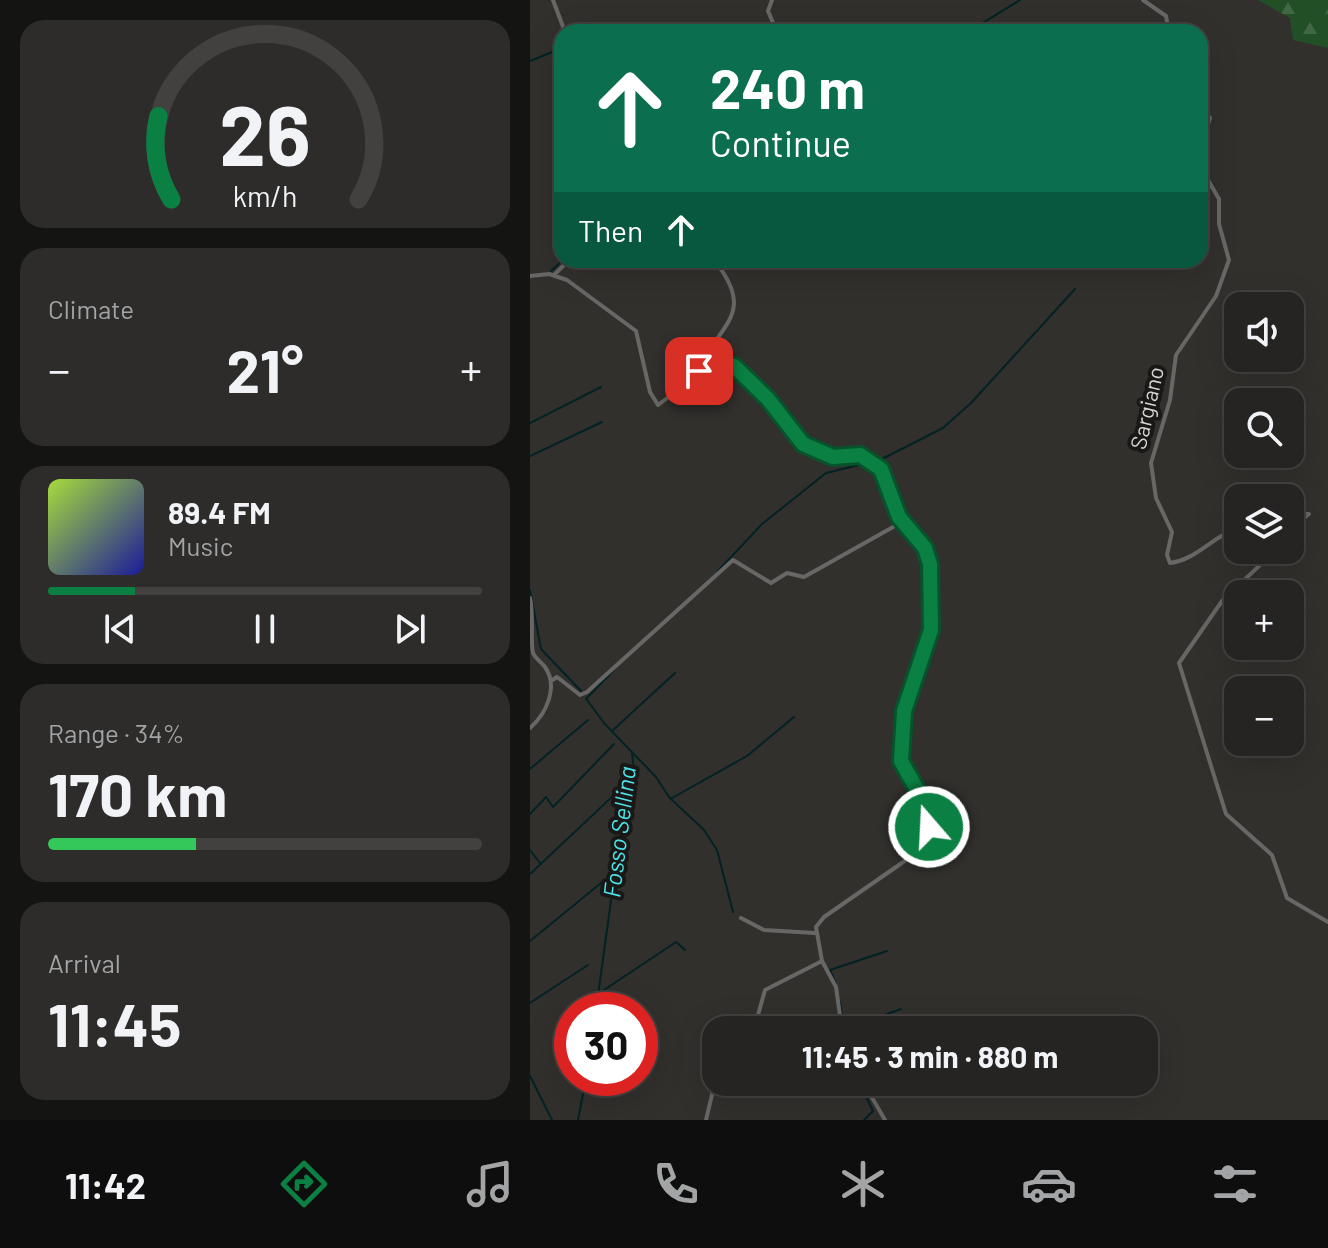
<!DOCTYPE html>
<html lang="en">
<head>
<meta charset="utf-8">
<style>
  body { margin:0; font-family:Barlow,sans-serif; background:#2d2c2a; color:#f1f3f6; height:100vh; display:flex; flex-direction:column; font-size:30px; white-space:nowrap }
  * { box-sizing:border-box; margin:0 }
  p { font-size:26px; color:#a3a4a5 }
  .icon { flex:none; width:44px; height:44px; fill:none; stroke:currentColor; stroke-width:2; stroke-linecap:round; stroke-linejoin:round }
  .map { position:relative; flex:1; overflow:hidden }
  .drawer { display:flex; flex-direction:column; gap:20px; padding:20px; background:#141413; width:530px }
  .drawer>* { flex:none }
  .banner { position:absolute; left:24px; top:24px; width:654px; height:244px; border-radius:24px; box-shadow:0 8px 32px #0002,0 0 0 2px #424140; background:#0b6e4f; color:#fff; overflow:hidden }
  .fabs { position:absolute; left:694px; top:292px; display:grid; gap:16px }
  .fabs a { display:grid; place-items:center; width:80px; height:80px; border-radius:16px; background:#252422; box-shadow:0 8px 32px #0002,0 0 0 2px #424140; font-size:40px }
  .speed { position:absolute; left:24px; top:992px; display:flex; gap:16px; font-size:40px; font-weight:700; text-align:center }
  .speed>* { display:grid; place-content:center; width:104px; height:104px; border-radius:50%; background:#252422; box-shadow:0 8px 32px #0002,0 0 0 2px #424140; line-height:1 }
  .speed .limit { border:12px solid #d22; background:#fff; color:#111 }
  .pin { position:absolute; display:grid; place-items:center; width:68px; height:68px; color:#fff; margin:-34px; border-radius:16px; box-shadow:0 4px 12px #0006 }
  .me { position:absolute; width:88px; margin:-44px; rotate:341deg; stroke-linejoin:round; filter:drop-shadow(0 0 6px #0008) }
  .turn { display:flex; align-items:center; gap:28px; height:168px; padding:0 24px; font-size:36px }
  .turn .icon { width:104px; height:104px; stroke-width:2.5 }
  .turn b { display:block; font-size:56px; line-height:68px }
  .then { display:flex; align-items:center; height:76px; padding:0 24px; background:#0003; gap:16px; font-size:30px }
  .big { font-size:60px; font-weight:700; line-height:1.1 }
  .drawer .widget { flex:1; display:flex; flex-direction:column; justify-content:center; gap:12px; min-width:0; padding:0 28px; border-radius:24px; background:#2d2c2a }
  .drawer .dial { align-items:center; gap:0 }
  .dial svg { height:208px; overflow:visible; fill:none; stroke:#424140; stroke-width:7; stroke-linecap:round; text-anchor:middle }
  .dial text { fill:#f1f3f6; stroke:none }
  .song { display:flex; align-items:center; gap:24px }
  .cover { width:96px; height:96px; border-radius:12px; background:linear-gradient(135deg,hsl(80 70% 55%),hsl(240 70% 35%)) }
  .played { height:8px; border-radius:4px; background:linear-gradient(90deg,#0b8043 20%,#424140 20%) }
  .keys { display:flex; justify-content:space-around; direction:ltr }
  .heat { display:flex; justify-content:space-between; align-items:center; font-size:44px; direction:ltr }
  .charge { height:12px; border-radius:6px; background:linear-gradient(90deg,#34c759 34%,#424140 0) }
  .trip { position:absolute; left:172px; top:1016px; width:456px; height:80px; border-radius:24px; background:#252422; box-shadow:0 8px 32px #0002,0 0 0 2px #424140; font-weight:700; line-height:80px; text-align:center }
  .tabs { display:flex; height:128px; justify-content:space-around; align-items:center; background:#0f0e0e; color:#a3a4a5 }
  .tabs .icon { width:56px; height:56px }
  .tabs .current { color:#0b8043 }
  .tabs b { font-size:36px; color:#f1f3f6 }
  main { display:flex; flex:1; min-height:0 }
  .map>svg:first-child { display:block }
  .forest { fill:url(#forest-firs) }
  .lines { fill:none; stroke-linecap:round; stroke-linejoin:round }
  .stream { stroke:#022224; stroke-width:2 }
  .minor { stroke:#686766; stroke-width:4 }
  .route-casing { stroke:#07532c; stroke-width:20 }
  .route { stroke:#0b8043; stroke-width:14 }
  .labels { text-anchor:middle; stroke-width:8; stroke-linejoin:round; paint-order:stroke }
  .street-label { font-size:22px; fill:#d4d3d1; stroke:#191817 }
  .water-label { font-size:24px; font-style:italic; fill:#4de3ea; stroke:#191817 }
</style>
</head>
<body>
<main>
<section class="drawer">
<div class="widget dial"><svg viewBox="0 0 100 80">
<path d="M14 69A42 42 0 1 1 86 69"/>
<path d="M14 69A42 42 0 0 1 9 37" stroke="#0b8043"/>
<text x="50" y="56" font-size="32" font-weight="700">26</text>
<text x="50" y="72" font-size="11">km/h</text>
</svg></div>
<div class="widget"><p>Climate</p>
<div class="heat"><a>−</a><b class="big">21°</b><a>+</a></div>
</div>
<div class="widget">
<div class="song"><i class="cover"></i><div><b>89.4 FM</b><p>Music</p></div></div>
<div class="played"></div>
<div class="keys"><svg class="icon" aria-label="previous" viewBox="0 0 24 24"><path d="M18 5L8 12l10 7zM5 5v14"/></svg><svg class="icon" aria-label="pause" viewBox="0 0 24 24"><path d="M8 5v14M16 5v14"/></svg><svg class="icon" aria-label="next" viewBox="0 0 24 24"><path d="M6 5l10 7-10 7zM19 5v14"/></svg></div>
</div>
<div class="widget"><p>Range · 34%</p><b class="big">170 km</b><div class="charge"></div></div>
<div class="widget"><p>Arrival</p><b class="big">11:45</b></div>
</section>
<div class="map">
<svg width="798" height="1120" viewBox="0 0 798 1120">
  <defs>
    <pattern id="forest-firs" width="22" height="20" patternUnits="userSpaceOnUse" patternTransform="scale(2)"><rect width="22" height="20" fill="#234f27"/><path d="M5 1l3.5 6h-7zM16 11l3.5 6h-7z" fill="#426745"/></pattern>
  </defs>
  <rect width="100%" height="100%" fill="#31302d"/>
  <!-- forest -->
  <path class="forest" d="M728 0H798V48L763 40 760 18Z"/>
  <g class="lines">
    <!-- stream -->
    <path class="stream" d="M438 32 490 0
      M0 61 32 48
      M21 271 33 260
      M0 423 71 387
      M0 456 72 422
      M187 572 232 524 296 473 350 460 413 428 441 403 545 289
      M0 590 11 649 51 691
      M56 699 84 670
      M57 700 74 723 126 777 139 797 174 830 187 850 203 912
      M82 731 145 673
      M0 769 58 720
      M142 798 217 756 264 717
      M0 814 16 797 23 807 84 744
      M0 850 10 863
      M0 874 85 794
      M0 941 71 883
      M306 984 300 970 357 951
      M68 994 146 942 155 950
      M310 1002 314 1030
      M0 1003 58 965
      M66 1010 87 857 104 769 102 753
      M315 1029 371 1009
      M0 1076 22 1120
      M329 1082 343 1111 334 1120
      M48 1120 56 1078"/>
    <!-- minor -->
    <path class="minor" d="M23 0 35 32
      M242 0 238 11 247 32
      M613 0 636 16 639 32
      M670 103 680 118 670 146
      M670 150 678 180 689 199V224L699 260 686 296 646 355 640 400 621 463 626 498 642 532 637 555 640 563C666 560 683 536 708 528
      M24 275 39 260
      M0 276 19 274 37 280 106 331 120 392 128 405 169 374 199 363 245 407 273 444 303 457 330 455 351 469 361 502 374 525 395 548 400 564 401 630 374 711 371 761 394 802 399 827 379 858 294 917 286 927 292 961 306 987 312 1030
      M169 374C182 326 231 318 184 260
      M760 513 779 514 760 529
      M746 550 692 601 649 663 696 814 742 855 757 898 798 922
      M0 598C4 614 0 640 3 653 5 658 12 663 15 667 29 687 16 714 0 728
      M21 681 27 677 50 695 57 692 203 560 241 583 257 573 274 577 372 522
      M211 918 234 930 285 933
      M215 1030 228 1015 235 990 292 961
      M333 1082 355 1120
      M176 1120 186 1078"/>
  </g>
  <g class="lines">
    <!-- route casing -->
    <g class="route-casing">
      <path id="route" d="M169 371V374L193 364 204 366 238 399 273 444 303 457 330 455 351 469 369 517 395 548 400 564 401 630 374 711 371 761 394 802 399 827"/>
    </g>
    <!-- route -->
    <use href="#route" class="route"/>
  </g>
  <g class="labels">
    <!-- street labels -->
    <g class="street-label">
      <text transform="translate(617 408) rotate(-77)" y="8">Sargiano</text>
    </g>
    <!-- water labels -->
    <g class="water-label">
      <text transform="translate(90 832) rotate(-83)" y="8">Fosso Sellina</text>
    </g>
  </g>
</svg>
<div class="fabs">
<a><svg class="icon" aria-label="sound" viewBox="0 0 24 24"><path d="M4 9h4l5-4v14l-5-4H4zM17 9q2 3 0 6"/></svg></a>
<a><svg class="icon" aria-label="search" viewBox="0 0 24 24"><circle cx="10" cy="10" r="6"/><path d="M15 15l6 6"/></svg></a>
<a><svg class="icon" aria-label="layers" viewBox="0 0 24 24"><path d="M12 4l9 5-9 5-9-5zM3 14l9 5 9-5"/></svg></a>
<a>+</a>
<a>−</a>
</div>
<div class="speed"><div class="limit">30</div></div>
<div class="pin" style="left:169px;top:371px;background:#d93025"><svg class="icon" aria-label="arrive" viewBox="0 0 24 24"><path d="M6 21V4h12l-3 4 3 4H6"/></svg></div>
<svg class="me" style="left:399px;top:827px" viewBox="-20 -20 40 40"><circle r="17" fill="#0b8043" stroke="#fff" stroke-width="3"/><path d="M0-11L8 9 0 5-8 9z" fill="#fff"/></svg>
<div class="trip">11:45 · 3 min · 880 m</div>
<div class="banner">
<div class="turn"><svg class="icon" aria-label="ahead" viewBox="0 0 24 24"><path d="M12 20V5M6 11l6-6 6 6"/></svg><div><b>240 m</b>Continue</div></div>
<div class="then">Then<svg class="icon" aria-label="ahead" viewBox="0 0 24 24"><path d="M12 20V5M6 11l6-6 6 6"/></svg></div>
</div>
</div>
</main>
<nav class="tabs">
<b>11:42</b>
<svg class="icon current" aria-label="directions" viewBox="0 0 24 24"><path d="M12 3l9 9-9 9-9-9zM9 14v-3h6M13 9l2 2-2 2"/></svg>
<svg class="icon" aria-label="music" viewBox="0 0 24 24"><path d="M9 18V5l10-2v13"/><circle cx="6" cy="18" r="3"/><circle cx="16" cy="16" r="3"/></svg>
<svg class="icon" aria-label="phone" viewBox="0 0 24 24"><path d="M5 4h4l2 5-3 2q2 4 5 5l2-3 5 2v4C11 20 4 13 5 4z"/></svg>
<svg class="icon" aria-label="climate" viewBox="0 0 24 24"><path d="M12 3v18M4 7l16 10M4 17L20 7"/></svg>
<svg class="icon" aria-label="car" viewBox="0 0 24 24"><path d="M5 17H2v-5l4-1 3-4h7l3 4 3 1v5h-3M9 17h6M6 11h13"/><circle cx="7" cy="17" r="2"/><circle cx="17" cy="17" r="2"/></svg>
<svg class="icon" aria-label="filters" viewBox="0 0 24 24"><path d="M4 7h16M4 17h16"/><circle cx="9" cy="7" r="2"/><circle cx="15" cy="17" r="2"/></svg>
</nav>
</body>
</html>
